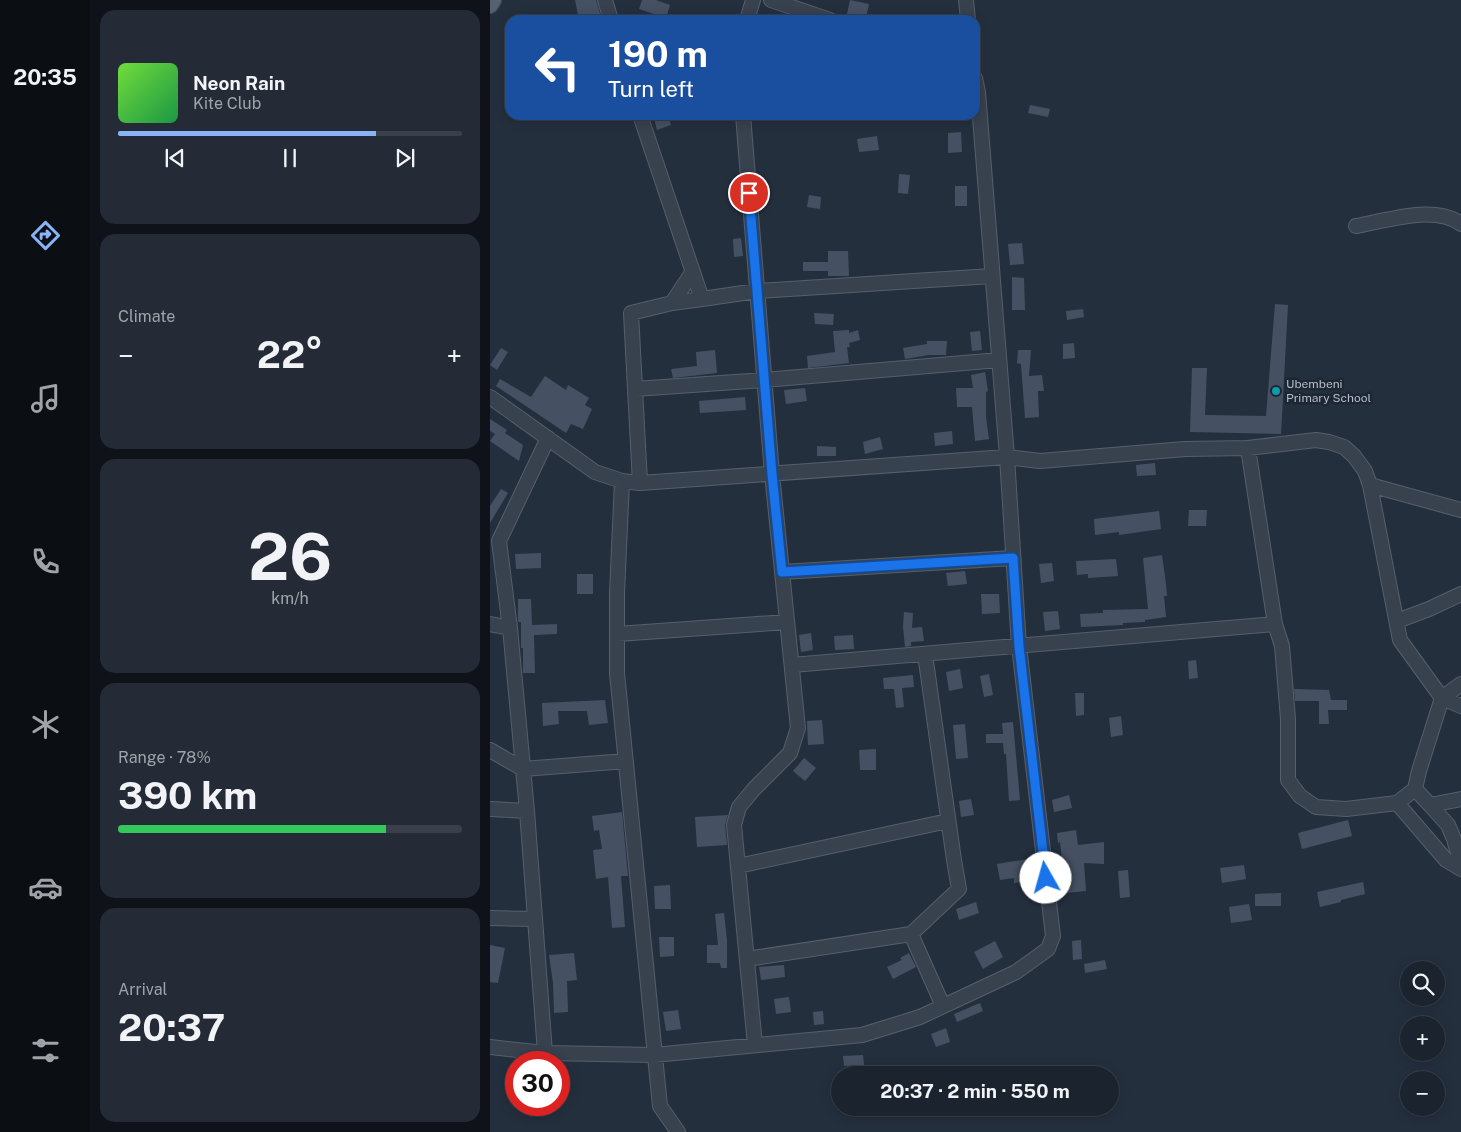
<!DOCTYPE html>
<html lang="en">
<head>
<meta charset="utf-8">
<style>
  body { margin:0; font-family:"Public Sans",sans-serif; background:#242b36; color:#f1f3f6; height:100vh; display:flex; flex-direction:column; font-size:19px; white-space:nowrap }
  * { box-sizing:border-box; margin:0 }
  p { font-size:16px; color:#a0a4aa }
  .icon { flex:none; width:28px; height:28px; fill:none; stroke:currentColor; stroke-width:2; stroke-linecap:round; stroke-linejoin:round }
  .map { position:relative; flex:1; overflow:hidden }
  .side { display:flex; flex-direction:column; gap:10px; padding:10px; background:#0f1319; width:400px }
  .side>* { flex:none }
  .hud { position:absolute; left:15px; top:15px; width:475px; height:105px; border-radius:15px; box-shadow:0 2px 12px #0003,0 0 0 1px #39404a; background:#1a4fa0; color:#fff; overflow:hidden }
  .tools { position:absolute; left:910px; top:961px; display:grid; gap:10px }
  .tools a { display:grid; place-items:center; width:45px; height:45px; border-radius:50%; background:#1b232e; box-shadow:0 2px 12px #0003,0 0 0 1px #39404a; font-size:25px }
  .speed { position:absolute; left:15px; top:1051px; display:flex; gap:10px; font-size:25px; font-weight:700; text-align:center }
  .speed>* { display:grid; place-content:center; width:65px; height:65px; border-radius:50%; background:#1b232e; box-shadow:0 2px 12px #0003,0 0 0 1px #39404a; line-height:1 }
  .speed .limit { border:8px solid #d22; background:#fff; color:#111 }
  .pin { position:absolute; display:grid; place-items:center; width:42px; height:42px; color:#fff; margin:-21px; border:2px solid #fff; border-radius:50%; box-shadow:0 1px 5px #0007 }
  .me { position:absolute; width:55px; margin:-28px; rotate:353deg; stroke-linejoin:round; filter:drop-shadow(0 0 4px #0008) }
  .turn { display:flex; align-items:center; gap:18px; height:105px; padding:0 20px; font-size:22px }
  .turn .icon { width:65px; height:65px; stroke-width:2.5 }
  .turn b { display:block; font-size:35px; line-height:42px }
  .big { font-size:38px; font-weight:700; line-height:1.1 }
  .side .widget { flex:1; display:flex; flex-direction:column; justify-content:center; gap:8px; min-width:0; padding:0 18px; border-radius:15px; background:#242b36 }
  .side .dial { align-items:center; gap:0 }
  .dial b { font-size:65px; line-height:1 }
  .song { display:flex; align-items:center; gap:15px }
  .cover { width:60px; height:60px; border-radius:8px; background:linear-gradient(135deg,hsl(100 70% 55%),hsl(140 70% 35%)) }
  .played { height:5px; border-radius:2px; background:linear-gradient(90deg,#8ab4f8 75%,#39404a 75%) }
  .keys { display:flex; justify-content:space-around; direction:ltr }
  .heat { display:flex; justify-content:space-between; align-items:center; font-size:28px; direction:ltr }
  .charge { height:8px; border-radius:4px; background:linear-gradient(90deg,#34c759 78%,#39404a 0) }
  .trip { position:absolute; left:341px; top:1066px; width:288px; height:50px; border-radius:25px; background:#1b232e; box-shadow:0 2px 12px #0003,0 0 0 1px #39404a; font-weight:700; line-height:50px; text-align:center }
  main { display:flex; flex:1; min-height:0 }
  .tab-bar { display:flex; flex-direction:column; width:90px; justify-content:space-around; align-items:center; background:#0b0e12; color:#a0a4aa }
  .tab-bar .icon { width:35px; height:35px }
  .tab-bar .active { color:#8ab4f8 }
  .tab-bar b { font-size:22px; color:#f1f3f6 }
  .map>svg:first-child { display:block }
  .building { fill:#455162 }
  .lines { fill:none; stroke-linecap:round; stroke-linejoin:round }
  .minor-casing { stroke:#565f6c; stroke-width:16 }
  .major-casing { stroke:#414a57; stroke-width:18 }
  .minor { stroke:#38414e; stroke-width:14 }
  .major { stroke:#56606e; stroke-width:16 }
  .route-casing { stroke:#114b97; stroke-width:12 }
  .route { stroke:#1a73e8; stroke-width:9 }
  .culture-dot { fill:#0f9aa8; stroke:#1d2633; stroke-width:2 }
  .labels { text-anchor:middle; stroke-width:5; stroke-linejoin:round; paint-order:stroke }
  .poi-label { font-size:12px; fill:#b4bcc9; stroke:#1d2633; text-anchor:start }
</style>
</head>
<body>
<main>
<nav class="tab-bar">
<b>20:35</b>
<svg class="icon active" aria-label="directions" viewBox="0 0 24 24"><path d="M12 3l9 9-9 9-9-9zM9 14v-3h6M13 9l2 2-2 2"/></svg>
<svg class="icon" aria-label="music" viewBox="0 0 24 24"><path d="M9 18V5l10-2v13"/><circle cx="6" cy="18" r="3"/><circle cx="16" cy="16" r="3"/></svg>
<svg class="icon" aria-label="phone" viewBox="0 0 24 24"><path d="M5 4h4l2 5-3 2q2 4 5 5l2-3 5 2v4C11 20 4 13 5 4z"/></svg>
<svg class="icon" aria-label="climate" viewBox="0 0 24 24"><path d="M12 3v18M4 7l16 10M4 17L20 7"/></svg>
<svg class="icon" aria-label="car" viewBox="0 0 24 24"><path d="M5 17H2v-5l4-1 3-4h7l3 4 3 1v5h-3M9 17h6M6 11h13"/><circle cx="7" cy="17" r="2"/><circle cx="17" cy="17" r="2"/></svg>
<svg class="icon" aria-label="filters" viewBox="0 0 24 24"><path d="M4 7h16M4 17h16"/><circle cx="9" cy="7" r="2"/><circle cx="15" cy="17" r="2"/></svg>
</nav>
<section class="side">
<div class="widget">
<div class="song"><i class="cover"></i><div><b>Neon Rain</b><p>Kite Club</p></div></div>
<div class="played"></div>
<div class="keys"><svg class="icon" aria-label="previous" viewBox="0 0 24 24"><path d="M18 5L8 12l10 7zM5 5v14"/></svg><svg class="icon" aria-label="pause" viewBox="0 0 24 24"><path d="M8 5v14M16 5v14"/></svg><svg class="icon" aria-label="next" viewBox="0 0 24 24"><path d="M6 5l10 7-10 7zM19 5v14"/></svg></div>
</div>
<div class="widget"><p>Climate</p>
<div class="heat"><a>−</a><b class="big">22°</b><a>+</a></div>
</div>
<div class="widget dial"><b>26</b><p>km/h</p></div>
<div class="widget"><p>Range · 78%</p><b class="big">390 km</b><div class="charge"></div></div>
<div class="widget"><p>Arrival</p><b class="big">20:37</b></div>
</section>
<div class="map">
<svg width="971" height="1132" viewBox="0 0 971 1132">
  <rect width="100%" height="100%" fill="#242f3e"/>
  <!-- building -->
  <path class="building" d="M85 0H106L112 20H98L95 14 88 15Z
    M152 0H166L180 5 176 18 149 9Z
    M360 0 379 4 376 18 357 14Z
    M540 105 560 109 558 117 538 113Z
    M163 115H178L181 125 167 130Z
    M471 132 472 152 458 153V133Z
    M387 136 389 150 369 152 367 139Z
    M409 174 420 175 418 194 408 193Z
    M465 186H477V206H465Z
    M319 195 331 197 330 209 317 207Z
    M251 238 253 256 244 257 243 239Z
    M532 243 534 264 520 265 518 244Z
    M338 251H358L359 276H338V271H313V262H338Z
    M522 277 534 278 535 310H522Z
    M785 304 798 305 791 434 700 432 702 368H717L715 415 776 416Z
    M593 309 594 317 577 320 576 311Z
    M324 313 344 314 343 325 325 324Z
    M359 330V333L368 330 370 340 359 343 360 347H357L359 363 318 368 317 356 345 352 343 331Z
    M490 331 492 350 482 351 480 332Z
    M437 341H457L456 355H439L415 359 413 348 437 344Z
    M584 343 585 358 573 359V344Z
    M11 348 18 352 7 370 0 365Z
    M225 350 227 373 183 378 181 369 207 366 206 352Z
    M528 350H541L539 376 552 375 554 391H548L549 417 535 418 531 364 527 363Z
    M495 372 498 391 496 392V417L499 439 485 441 482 407H467L466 388H483L481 375Z
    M55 376 76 390 78 385 99 398 95 405 102 409 93 429 81 424 76 433 6 386 10 379 41 397Z
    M315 388 317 401 296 404 294 390Z
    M255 397 256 410 210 413 209 401Z
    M0 419 17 430 15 433 33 445 29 461 0 441 5 434 0 431Z
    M462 431 463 444 445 446 444 433Z
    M390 437 393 449 375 454 373 442Z
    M327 446 346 447V456H327Z
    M665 463 666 475 647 476 646 465Z
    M11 489 18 493 0 523V506Z
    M699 510H717L716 526H698Z
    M669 511 671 529 629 535V532L605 535 604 519Z
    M51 553V568L26 569 25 554Z
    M672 555 676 584 677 596H674L676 617 655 620V622L633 623V625L591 627 590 614 613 613V610L658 609 653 558Z
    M626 559 628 576 598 578V574L587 575 586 561Z
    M562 563 564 581 551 583 549 564Z
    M475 571 477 584 458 586 456 573Z
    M87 574H103V594H87Z
    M491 594H509L510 613 492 614Z
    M28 599H41L42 625 67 624V634L44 635 45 673H33V648H31V622H28Z
    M568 611 570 629 555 631 553 612Z
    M414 612 423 613 422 628 432 627 434 641 421 642V646L415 647 413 627Z
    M321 633 323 650 311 652 309 635Z
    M363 635 364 649 345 650 344 636Z
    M706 660 708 678 699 679 698 661Z
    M470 669 473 688 459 691 456 672Z
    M499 674 503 695 494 697 490 676Z
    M423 675 424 687 412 688 414 707 406 708 404 689H394L393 678Z
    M804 689 839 690 841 700H857V710H838L839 724H829V701H805Z
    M585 693H594V715L586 716Z
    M115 700 118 723 99 725 97 711H68L69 724 53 726 52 703Z
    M631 716 633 735 621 737 619 718Z
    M332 720 334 744 318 745 317 721Z
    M523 722 530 800 519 801 516 754H514L513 743H496V734H513L512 723Z
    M475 724 478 758 466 759 463 725Z
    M386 749V770H370L369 750Z
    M314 758 326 768 315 781 303 771Z
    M579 795 582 808 564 812 562 800Z
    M481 799 484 815 471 817 469 801Z
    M132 812 138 876H131L135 927 122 928 118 877 106 879 103 850 112 849 109 830 104 831 102 816Z
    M238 815 235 825 237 845 207 847 205 817Z
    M858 820 862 836 812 849 808 833Z
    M586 830 588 845 614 842V864L594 863 596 891 576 893 570 842 568 843 567 833Z
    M538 859 540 881 524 883V878L510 880 507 864Z
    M754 865 756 879 732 883 730 868Z
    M638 870 640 897 630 898 628 871Z
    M873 882 875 894 851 900V902L830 907 827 892Z
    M180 885 181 909H165L164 886Z
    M791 893V906H765V894Z
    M486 902 489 913 469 920 466 909Z
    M759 904 762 920 741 923 739 907Z
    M234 913 237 940V968H231L230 963H217V945H228L225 914Z
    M169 937H184V956L170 957Z
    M591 940 592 959 583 960 582 941Z
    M505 941 513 957 493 969 484 952Z
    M0 945 15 948 8 983 0 982Z
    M84 953 87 980 77 981 78 1012 64 1013 63 983 59 955Z
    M419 953 426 967 403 979 397 967 412 960 410 958Z
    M615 960 617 969 595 973 594 964Z
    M294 965 295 977 271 980 269 967Z
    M299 997 301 1012 286 1014 284 999Z
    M490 1003 493 1011 467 1022 464 1014Z
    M188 1010 191 1029 176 1031 173 1012Z
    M333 1011 334 1024 324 1025 323 1012Z
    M456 1028 460 1042 446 1047 441 1034Z
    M373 1055 374 1065 354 1066 353 1056Z"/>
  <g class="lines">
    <!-- minor casing -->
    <g class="minor-casing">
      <path id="minor" d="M115 0 121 20
        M281 0 340 20
        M476 0 478 20
        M257 20 263 0
        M150 115 212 299 267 291 502 276
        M253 115 282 474 308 728 300 753 264 789 249 807 244 825 265 1045
        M866 226C895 221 945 204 971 224
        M182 303 212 299
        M145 389 274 380 509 360
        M0 397 105 472 132 481 150 483 517 457 550 461 695 449 758 448 826 440 839 442 854 447 864 456 875 471 880 485 971 510
        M758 448 785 624 792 646 798 719V780L810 796 826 807 856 809 907 803 956 860 971 869
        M132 481 127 593V673L170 1106 188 1132
        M150 483 141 313 182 303 202 273
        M880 485 910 640 952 698 971 684
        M292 572 523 558
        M907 621 939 609 971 594
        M0 624 20 628
        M127 634 297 622
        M302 665 785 624
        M0 750 33 769 136 761
        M925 789 940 805 971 799
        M907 803 925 789 929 771 952 698 971 706
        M940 805 958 825 964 839 971 864
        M0 809 37 811
        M248 866 458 821
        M0 918 45 919
        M421 934 453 1006
        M257 959 421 934 469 889 464 860 435 654
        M0 1047 55 1053 164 1055 372 1035 430 1017 526 972 558 949 563 936 529 646 517 457 488 92 485 78
        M55 1053 37 811 20 628 9 541 58 438"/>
    </g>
    <!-- major casing -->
    <g class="major-casing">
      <path id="major" d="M0 5 3 0"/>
    </g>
    <!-- minor -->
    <use href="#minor" class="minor"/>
    <!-- major -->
    <use href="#major" class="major"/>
  </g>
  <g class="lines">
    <!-- route casing -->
    <g class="route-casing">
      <path id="route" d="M259 193 282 474 292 572 523 558 529 646 556 878"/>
    </g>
    <!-- route -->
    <use href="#route" class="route"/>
  </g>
  <!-- markers -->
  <circle class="culture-dot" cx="786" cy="391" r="5"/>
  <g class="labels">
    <!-- poi labels -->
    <g class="poi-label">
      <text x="796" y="388">Ubembeni<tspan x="796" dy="14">Primary School</tspan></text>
    </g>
  </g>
</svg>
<div class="tools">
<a><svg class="icon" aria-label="search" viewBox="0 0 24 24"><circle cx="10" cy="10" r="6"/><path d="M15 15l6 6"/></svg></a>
<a>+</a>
<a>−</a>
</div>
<div class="speed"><div class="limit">30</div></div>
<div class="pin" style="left:259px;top:193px;background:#d93025"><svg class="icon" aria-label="arrive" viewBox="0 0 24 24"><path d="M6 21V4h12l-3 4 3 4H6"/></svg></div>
<svg class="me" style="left:556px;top:878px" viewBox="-20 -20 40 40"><circle r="19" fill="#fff"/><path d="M0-13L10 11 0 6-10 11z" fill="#1a73e8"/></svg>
<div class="trip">20:37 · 2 min · 550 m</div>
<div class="hud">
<div class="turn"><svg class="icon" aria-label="left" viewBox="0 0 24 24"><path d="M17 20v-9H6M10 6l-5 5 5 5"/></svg><div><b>190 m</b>Turn left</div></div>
</div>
</div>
</main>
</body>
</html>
